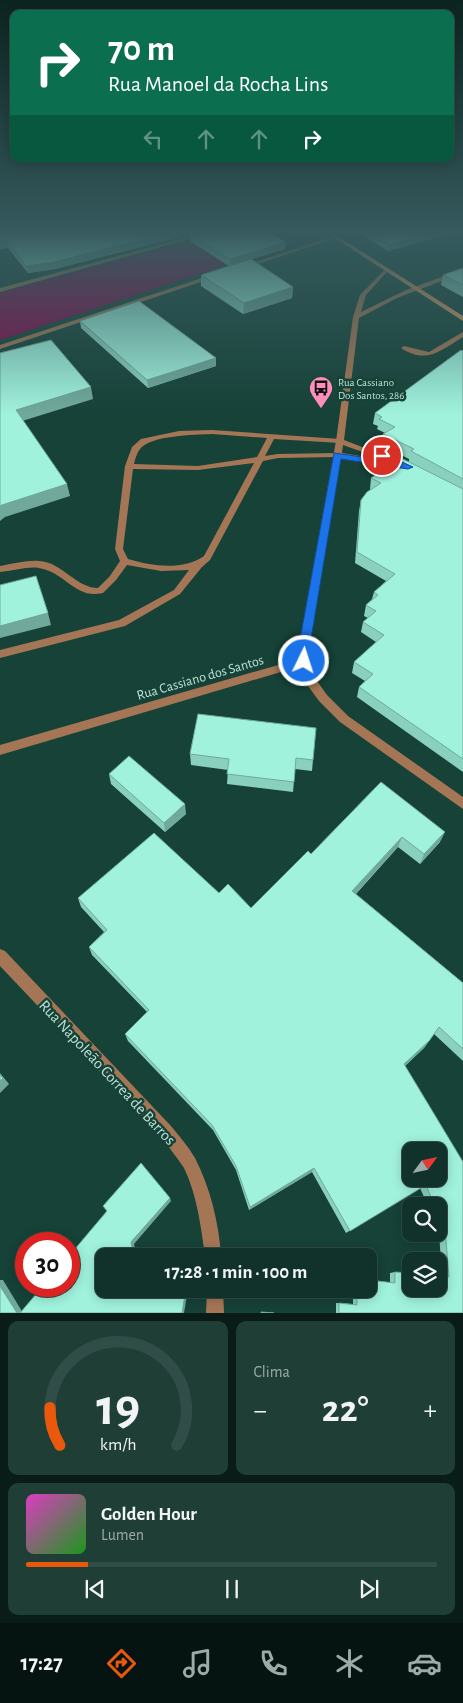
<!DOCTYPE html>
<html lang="pt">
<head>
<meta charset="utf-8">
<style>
  body { margin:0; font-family:"Alegreya Sans",sans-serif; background:#1e3e36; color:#f1f3f6; height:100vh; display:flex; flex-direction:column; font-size:19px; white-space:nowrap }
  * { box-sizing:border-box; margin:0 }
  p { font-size:16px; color:#9caaa8 }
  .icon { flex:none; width:28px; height:28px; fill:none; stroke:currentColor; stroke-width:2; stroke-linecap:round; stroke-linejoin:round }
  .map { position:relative; height:1313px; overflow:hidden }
  .panel { display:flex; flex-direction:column; gap:8px; padding:8px; background:#091c17; flex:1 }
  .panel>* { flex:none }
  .banner { position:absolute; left:10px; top:10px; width:444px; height:152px; border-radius:10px; box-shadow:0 2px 12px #0003,0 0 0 1px #304d47; background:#0b6e4f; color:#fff; overflow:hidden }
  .needle { width:32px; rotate:57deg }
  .tools { position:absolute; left:402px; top:1142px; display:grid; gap:10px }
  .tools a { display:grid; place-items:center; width:45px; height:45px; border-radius:10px; background:#10322a; box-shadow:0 2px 12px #0003,0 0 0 1px #304d47; font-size:25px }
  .speed { position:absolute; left:15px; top:1232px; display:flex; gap:10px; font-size:25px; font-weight:700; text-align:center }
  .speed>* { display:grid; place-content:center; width:65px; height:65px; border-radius:50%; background:#10322a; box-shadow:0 2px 12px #0003,0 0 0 1px #304d47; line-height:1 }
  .speed .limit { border:8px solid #d22; background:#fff; color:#111 }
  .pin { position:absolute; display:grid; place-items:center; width:42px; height:42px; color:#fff; margin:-21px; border:2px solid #fff; border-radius:50%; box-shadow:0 1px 5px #0007 }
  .me { position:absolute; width:55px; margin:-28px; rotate:4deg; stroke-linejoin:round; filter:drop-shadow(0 0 4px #0008) }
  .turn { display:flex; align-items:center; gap:18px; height:105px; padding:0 15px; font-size:22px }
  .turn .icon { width:65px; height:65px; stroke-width:2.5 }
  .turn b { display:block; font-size:35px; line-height:42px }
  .lanes { display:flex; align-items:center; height:48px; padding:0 15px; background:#0003; justify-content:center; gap:25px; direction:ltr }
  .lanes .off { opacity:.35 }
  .big { font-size:38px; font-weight:600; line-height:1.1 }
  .panel .card { flex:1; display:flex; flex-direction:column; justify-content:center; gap:8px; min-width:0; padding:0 18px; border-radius:10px; background:#1e3e36 }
  .panel .dial { align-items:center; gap:0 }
  .dial svg { height:130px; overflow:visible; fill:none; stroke:#304d47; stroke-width:7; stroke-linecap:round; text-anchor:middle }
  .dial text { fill:#f1f3f6; stroke:none }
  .song { display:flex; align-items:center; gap:15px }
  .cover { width:60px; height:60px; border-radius:8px; background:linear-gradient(135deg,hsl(310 70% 55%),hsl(120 70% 35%)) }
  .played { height:5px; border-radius:2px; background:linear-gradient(90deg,#ea580c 15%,#304d47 15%) }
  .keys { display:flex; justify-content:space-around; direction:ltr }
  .heat { display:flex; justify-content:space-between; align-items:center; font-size:28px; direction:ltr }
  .panel .tiles { flex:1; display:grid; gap:8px; grid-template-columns:1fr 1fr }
  .card:last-child { grid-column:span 2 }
  .trip { position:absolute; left:95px; top:1248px; width:282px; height:50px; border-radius:10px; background:#10322a; box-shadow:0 2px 12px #0003,0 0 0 1px #304d47; font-weight:600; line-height:50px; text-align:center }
  .tab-bar { display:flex; height:80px; justify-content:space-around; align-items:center; background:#061411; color:#9caaa8 }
  .tab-bar .icon { width:35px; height:35px }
  .tab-bar .on { color:#ea580c }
  .tab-bar b { font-size:22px; color:#f1f3f6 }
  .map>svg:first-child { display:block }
  .green { fill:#850a4c }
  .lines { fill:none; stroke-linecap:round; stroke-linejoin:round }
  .lane { fill:#a57655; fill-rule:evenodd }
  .street { fill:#a57655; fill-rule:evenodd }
  .secondary { fill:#e19760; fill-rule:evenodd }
  .wall { fill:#8ad0be }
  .shaded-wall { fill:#70a99b }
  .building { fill:#a0f2dd; stroke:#70a99b; fill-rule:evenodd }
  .route { fill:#1a73e8; stroke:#114b97 }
  .labels { text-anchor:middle; stroke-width:5; stroke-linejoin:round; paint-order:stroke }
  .far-poi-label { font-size:11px; fill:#bbe1d6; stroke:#164238; text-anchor:start }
  .street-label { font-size:14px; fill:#bbe1d6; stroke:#164238 }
  .near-street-label { font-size:16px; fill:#bbe1d6; stroke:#164238 }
</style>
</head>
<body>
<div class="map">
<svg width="463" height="1313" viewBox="0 0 463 1313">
  <rect width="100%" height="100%" fill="#164238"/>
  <!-- green -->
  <path class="green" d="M191 240 227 265 0 340V293Z"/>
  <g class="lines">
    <!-- lane -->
    <path class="lane" d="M274 230H282L260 237 257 235Z
      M463 332V337C441 350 427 365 401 348L404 346 429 352Z
      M212 430 340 439 344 441 340 443 274 439 265 456 278 454 337 453 341 455 337 457 278 458 263 461 210 560 202 567 180 594 125 626 0 658V650L119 620 174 590 189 570 161 571 127 565 116 580 103 593C76 600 65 572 39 568 30 566 11 571 0 572V566C12 564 27 560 39 561 62 562 76 588 98 588L110 576 120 561 115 549 125 466 132 447 141 439 179 431ZM212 434 267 438 257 457 198 466 134 464C135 459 137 453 140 449 151 435 194 435 212 434ZM254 463 204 556C183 571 151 566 128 559L123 549 133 469 198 470Z"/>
    <!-- street -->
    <path class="street" d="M214 230H222L0 292V288Z
      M334 236 339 237 246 268 241 267Z
      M386 268 388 269V271L366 295 361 312 406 290 463 269V273L397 298 359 318 344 440 411 466 407 468 396 464 392 466 341 458 309 645V661L317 681 327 695 348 716 463 797V809L340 722 319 701 308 686 301 666 0 755V745L299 659V645L336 441 353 317 360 295ZM343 445 385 460 342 453Z
      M214 274 217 276 216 277 0 349V345Z
      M0 949 5 951 171 1126C179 1136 188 1146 195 1158 210 1187 219 1223 221 1256H205C201 1227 197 1195 184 1168 177 1157 168 1147 161 1136L0 966Z
      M207 1289H223L224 1313H206Z"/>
    <!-- secondary -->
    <path class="secondary" d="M322 230H328L463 316V321Z"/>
  </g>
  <!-- wall -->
  <path class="wall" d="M0 230H257L286 242 285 249 251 259 293 287 292 298 243 314 201 286V275L229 266 190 241V234L55 269 28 273 8 248Z
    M354 230H463L388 251Z
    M463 268V297L441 285 443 275Z
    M80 321 216 366 148 388 81 328Z
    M463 351V772L357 697 359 687 365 681 352 673 354 662 376 642 361 632 363 622 368 618 364 616 366 605 372 599 374 592 386 581 355 563 359 511 361 500 371 489H370L371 478 409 462V459L381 445 383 434 385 433 377 429 378 426 373 424 375 413Z
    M198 714 313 760 312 771 295 769 293 792 227 784 228 770 191 765 190 754Z
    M109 774 186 814 165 832 111 784Z
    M381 782 440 842 420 864 398 847 356 894 463 983V1061L434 1034 424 1048 405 1066 463 1162V1313H336V1303L353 1304V1289H369L390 1283V1273L395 1272 442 1277 439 1232V1206H428L420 1188 346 1233 312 1172 249 1210 236 1170 213 1130 128 1041 125 1034 147 1012 92 955 89 947 104 932 81 907 78 898 219 893 251 908 311 854Z"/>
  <!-- shaded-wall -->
  <path class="shaded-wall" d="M179 230H208L55 269 28 273 26 266Z
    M443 230H463L388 251 389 245Z
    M7 240 8 248 0 249V242Z
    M286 242 285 249 230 266V259Z
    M293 287 292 298 243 314 244 303Z
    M216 358V366L148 388 147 380Z
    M91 387 93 399 19 422 16 410Z
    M67 484 70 496 5 517 0 521V506L2 505Z
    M48 613 51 625 0 638V626Z
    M185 804 186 814 165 832 164 823Z
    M445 832 440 842 420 864 424 854Z
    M402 837 398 847 350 900 352 891Z
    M429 1041 424 1048 400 1070 404 1064Z
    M0 1073 9 1084 0 1093Z
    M314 1168 312 1172 249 1210 250 1207Z
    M170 1198 171 1201 134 1244 137 1256H134L131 1242Z
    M0 1280H3L23 1313H17L0 1286Z
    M186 1289H188L184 1313H182Z"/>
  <!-- building -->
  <path class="building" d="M0 230H179L54 262 26 266 7 240 0 242Z
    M204 230H257L261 232 265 230 286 242 230 259 190 234Z
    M364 230H443L389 245Z
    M251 259 293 287 244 303 201 275Z
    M463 268V285L443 275Z
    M139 301 216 358 147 380 80 321Z
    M51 340 91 387 16 410 67 484 2 505 0 506V353Z
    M461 350 463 351V479L411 451 414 449 383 434 395 427 379 419 382 417 375 413Z
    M401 458 463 489V759L359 687 373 674 354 662 384 635 363 622 376 611 366 605 378 595 374 592 395 574 357 552 361 500 367 492 381 483 371 478Z
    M36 576 48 613 0 626V585Z
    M198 714 316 728 313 760 296 758 294 782 227 774 229 759 190 754Z
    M129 756 185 804 164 823 109 774Z
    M381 782 445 832 424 854 402 837 352 891 463 983V1049L439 1027 429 1041 404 1064 463 1162V1313H339V1303L357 1305V1289H369V1280L395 1283V1272L411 1273V1289H439V1276L449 1277 445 1228 439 1214V1206H435L426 1185 350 1231 314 1168 250 1207 236 1166 212 1125 125 1034 149 1010 89 947 107 930 78 898 154 833 219 893 228 884 251 908 308 851 311 854ZM411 1151H439V1179H411Z
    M0 1075 3 1078 0 1081Z
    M141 1163 170 1198 131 1242 134 1256H104V1289H142V1291L149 1289H186L182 1313H20L43 1286H69V1256L107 1211 103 1206Z
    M0 1286 17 1313H0Z
    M261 1312 274 1313H261Z"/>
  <!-- sky -->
  <linearGradient id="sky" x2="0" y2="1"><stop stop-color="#0c241f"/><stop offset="0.56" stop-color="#365a5e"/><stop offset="1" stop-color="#365a5e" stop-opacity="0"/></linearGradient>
  <rect width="463" height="414" fill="url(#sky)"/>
  <!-- route -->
  <path class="route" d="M334 453 384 460 378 456 382 453 413 467 408 469 341 459 310 645V661L304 665 299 661V645Z"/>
  <!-- icons -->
  <defs>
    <g id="bus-pin" transform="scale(1.25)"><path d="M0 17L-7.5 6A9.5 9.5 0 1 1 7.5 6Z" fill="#ff8eba" stroke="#164238"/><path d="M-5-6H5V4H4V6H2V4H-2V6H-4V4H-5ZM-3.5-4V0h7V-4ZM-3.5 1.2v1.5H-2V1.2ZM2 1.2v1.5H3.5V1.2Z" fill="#111"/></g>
  </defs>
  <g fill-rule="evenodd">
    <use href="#bus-pin" x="321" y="388"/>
  </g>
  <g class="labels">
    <!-- far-poi labels -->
    <g class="far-poi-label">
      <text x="338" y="386">Rua Cassiano<tspan x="338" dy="13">Dos Santos, 286</tspan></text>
    </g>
    <!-- street labels -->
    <g class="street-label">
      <text transform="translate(200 677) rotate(-16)" y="5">Rua Cassiano dos Santos</text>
    </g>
    <!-- near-street labels -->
    <g class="near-street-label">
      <text transform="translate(108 1072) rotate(47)" y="6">Rua Napoleão Correa de Barros</text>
    </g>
  </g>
</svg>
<div class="tools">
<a><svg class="needle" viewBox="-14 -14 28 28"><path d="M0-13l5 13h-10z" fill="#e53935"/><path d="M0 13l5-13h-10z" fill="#9caaa8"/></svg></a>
<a><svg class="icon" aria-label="search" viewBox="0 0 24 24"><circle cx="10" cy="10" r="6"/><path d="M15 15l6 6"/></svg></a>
<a><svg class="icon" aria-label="layers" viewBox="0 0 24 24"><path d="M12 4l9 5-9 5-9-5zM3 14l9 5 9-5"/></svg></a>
</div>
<div class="speed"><div class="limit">30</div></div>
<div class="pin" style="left:382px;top:456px;background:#d93025"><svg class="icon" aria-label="arrive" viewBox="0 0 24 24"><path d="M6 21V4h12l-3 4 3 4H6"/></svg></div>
<svg class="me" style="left:304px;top:661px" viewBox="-20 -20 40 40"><circle r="17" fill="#1a73e8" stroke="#fff" stroke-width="3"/><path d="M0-11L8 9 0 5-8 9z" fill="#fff"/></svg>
<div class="trip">17:28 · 1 min · 100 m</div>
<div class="banner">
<div class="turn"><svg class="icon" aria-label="right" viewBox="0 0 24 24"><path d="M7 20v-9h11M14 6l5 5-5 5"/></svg><div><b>70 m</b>Rua Manoel da Rocha Lins</div></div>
<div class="lanes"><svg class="icon off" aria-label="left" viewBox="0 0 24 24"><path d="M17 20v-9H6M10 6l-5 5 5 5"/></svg><svg class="icon off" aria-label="ahead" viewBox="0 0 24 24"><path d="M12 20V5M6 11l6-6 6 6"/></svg><svg class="icon off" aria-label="ahead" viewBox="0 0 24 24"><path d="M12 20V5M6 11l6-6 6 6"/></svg><svg class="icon" aria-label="right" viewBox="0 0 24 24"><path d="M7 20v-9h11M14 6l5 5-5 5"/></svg></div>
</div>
</div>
<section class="panel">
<div class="tiles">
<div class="card dial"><svg viewBox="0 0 100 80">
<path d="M14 69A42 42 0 1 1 86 69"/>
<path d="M14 69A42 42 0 0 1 8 46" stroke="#ea580c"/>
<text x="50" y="56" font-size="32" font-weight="700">19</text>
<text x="50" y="72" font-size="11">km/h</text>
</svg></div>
<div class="card"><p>Clima</p>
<div class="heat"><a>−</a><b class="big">22°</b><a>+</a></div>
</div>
<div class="card">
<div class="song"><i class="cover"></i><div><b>Golden Hour</b><p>Lumen</p></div></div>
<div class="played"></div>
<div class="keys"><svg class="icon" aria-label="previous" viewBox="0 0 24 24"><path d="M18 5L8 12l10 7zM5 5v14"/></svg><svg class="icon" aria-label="pause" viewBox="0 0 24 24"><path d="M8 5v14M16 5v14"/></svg><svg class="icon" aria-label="next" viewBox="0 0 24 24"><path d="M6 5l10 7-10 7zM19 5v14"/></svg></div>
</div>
</div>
</section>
<nav class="tab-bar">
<b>17:27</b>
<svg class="icon on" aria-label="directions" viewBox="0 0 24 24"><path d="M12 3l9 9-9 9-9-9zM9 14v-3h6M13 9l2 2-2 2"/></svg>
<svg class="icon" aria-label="music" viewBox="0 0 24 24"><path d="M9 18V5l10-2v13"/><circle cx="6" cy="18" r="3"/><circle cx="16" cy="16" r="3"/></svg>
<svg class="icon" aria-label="phone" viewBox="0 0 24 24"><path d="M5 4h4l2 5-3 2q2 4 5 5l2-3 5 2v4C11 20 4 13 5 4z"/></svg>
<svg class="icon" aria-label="climate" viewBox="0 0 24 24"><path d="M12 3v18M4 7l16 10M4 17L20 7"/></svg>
<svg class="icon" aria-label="car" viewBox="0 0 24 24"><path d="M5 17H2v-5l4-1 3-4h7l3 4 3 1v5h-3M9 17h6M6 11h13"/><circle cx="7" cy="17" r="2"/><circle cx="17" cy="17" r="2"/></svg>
</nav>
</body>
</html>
